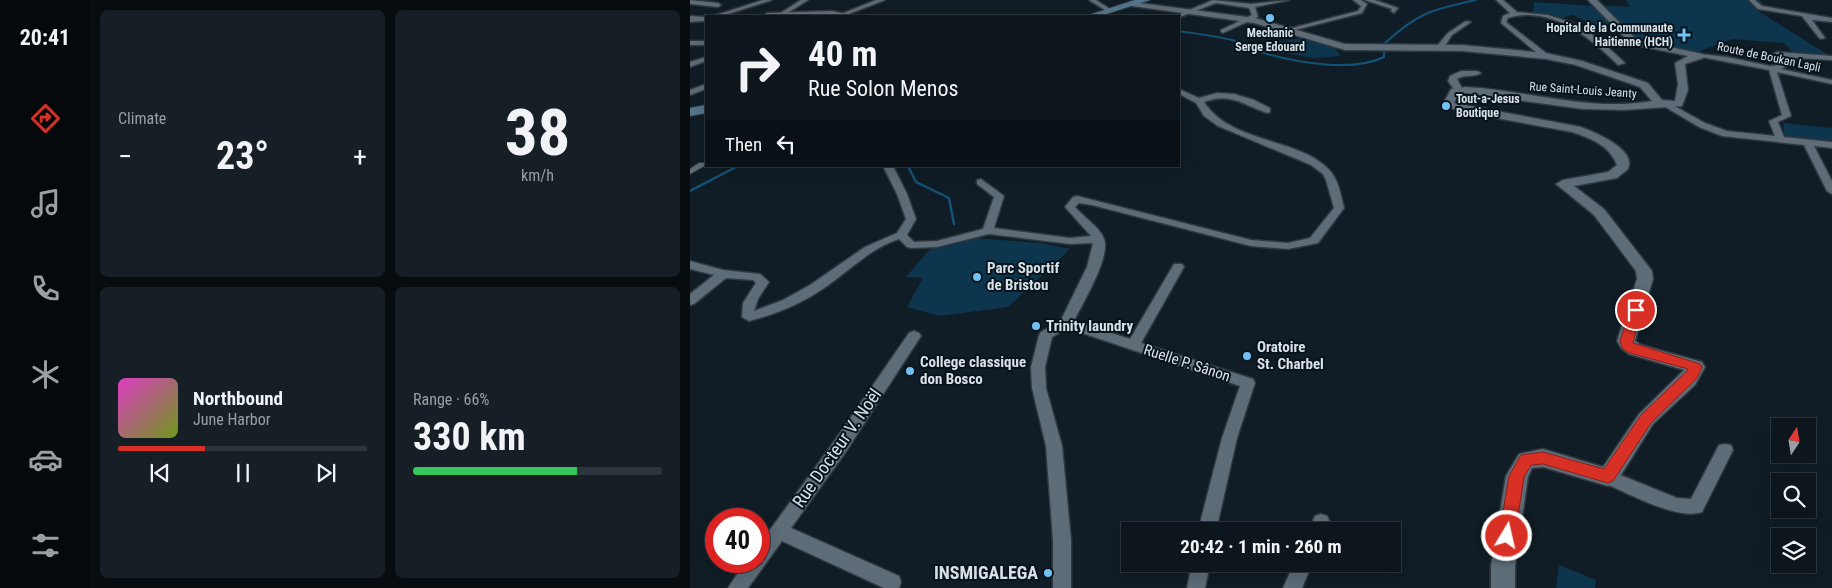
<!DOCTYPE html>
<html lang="en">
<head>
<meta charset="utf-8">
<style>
  body { margin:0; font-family:"Roboto Condensed",sans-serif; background:#151f25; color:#f1f3f6; height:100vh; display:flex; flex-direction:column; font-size:19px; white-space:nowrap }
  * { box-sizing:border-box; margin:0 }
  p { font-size:16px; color:#9a9fa3 }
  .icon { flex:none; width:28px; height:28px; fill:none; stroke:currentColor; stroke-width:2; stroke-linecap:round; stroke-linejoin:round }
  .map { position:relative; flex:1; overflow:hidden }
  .drawer { display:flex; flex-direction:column; gap:10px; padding:10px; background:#070c0f; width:600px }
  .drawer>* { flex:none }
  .banner { position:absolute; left:15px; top:15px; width:475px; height:152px; border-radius:0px; box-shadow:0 5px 20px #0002,0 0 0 1px #2c353b; background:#0c161c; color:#f1f3f6; overflow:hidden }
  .needle { width:32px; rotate:12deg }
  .fabs { position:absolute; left:1081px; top:418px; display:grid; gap:10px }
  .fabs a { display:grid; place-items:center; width:45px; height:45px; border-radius:0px; background:#0c161c; box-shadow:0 5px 20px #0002,0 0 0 1px #2c353b; font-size:25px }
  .speed { position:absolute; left:15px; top:508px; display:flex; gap:10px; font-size:25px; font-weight:700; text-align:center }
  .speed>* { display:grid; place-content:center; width:65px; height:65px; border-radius:50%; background:#0c161c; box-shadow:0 5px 20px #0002,0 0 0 1px #2c353b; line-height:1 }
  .speed .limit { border:8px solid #d22; background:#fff; color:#111 }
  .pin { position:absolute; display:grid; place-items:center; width:42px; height:42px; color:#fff; margin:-21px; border:2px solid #fff; border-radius:50%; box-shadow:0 1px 5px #0007 }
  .me { position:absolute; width:55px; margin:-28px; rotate:9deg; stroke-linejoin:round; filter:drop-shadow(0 0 4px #0008) }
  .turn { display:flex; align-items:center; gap:18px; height:105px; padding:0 20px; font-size:22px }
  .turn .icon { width:65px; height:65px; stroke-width:2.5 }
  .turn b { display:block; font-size:35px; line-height:42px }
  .then { display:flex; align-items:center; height:48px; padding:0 20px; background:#0003; gap:10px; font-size:19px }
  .big { font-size:38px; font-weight:700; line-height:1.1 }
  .drawer .widget { flex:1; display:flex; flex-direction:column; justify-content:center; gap:8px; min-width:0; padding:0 18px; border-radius:8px; background:#151f25 }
  .drawer .dial { align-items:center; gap:0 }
  .dial b { font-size:65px; line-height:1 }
  .song { display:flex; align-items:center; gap:15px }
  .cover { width:60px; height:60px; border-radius:8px; background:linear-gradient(135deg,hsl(310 70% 55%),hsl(80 70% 35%)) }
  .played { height:5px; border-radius:2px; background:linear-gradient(90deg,#d93025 35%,#2c353b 35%) }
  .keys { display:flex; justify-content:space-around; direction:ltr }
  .heat { display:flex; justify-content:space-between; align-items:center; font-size:28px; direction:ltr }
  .charge { height:8px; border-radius:4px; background:linear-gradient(90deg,#34c759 66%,#2c353b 0) }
  .drawer .tiles { flex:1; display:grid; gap:10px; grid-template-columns:repeat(2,1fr) }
  .trip { position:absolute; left:431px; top:522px; width:280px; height:50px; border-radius:0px; background:#0c161c; box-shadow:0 5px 20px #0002,0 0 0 1px #2c353b; font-weight:700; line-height:50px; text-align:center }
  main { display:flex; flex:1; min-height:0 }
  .tabs { display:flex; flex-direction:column; width:90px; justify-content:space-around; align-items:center; background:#05090b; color:#9a9fa3 }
  .tabs .icon { width:35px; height:35px }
  .tabs .selected { color:#d93025 }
  .tabs b { font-size:22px; color:#f1f3f6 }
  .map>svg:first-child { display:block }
  .green { fill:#0d364e }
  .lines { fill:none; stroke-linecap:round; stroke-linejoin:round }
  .stream-far1 { stroke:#125377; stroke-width:2 }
  .stream { stroke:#125377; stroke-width:2.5 }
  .pedestrian-casing { stroke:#30373f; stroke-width:2 }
  .minor-casing { stroke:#30373f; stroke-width:3 }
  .tertiary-casing { stroke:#30373f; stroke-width:3 }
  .secondary-casing { stroke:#30373f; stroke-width:2 }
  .pedestrian { fill:#5d6c77; fill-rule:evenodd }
  .minor { fill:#5d6c77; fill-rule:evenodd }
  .tertiary { fill:#5d6c77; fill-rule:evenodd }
  .secondary { fill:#53758b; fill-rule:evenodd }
  .route { fill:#d93025; stroke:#8d1f18 }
  .poi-dot { fill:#72c1f5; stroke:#08141c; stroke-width:2 }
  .labels { text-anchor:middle; stroke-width:4; stroke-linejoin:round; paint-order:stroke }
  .far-poi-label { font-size:12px; font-weight:bold; fill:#d8e1e7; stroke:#08141c; text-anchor:end }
  .far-street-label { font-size:12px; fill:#d8e1e7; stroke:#08141c }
  .poi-label { font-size:15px; font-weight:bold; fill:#d8e1e7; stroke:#08141c; text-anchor:start }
  .street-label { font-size:15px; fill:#d8e1e7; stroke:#08141c }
  .near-street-label { font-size:18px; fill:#d8e1e7; stroke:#08141c }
  .near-poi-label { font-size:18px; font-weight:bold; fill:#d8e1e7; stroke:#08141c; text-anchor:end }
</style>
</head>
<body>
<main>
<nav class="tabs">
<b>20:41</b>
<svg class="icon selected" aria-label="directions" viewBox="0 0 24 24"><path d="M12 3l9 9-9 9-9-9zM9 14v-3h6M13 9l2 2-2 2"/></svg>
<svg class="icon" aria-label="music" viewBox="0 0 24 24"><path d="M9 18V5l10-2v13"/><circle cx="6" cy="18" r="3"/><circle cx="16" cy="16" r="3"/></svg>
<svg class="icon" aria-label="phone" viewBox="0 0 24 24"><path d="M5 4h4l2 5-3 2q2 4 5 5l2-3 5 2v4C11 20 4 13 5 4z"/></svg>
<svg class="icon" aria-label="climate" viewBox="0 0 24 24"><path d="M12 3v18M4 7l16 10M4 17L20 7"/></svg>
<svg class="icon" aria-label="car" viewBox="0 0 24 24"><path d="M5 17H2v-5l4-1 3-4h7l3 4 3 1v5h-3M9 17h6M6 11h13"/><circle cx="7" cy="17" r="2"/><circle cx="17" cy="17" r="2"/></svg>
<svg class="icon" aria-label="filters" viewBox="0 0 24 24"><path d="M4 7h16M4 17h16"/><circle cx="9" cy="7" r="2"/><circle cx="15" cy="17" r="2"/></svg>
</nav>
<section class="drawer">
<div class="tiles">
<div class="widget"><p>Climate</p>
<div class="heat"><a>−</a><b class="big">23°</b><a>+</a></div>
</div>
<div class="widget dial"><b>38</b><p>km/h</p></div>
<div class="widget">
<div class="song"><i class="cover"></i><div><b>Northbound</b><p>June Harbor</p></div></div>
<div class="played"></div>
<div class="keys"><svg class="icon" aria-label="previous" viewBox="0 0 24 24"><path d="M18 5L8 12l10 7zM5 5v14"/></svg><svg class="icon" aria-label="pause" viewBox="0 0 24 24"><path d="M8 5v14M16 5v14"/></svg><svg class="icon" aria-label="next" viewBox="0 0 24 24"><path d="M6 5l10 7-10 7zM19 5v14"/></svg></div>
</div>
<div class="widget"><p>Range · 66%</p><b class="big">330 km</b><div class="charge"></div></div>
</div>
</section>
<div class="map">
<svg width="1142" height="588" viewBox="0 0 1142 588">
  <rect width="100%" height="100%" fill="#101d26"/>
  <!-- green -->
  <path class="green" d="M936 0H1069L1079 9 1068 11 1140 56 1103 53 1094 43 1042 39 1005 53 953 44 942 39 908 5 940 7Z
    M844 2 903 6 924 27H907L883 15 866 19 843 15Z
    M614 38 644 47 651 56 623 58 572 49 586 42Z
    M1093 123 1142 128V144L1095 140Z
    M283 238 351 243 380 249 318 307 250 316 217 307 233 278 216 277 240 249Z
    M869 565 906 580 905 588H866Z"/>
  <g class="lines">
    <!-- stream-far1 -->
    <path class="stream-far1" d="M489 31C508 34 527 36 546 41 557 44 566 51 577 54 609 63 664 72 694 57V44C727 13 743 9 786 0"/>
    <!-- stream -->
    <path class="stream" d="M218 166 226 182 259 198 264 224
      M0 191 48 166"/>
    <!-- pedestrian casing -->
    <g class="pedestrian-casing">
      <path id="pedestrian" d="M9 163H15L16 165 0 174V169Z"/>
    </g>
    <!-- minor casing -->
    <g class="minor-casing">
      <path id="minor" d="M0 0 28 3 31 5 28 7 0 4Z
        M73 0H82L32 16H23Z
        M111 0H118L93 16H89V14Z
        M186 0H195L156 15 151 14Z
        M399 0H406L423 11 418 12Z
        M523 0 561 4 599 0 565 7 568 17 533 33 531 32V30L562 15 559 8 526 3 490 17 485 16Z
        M663 0H671L677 4 672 13 597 32 594 30 668 11 671 6Z
        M675 0H685L708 8 704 13 701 11 702 9Z
        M806 0H813L827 12 858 15 886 24 910 40 935 63 928 65C900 37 860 5 818 18L816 22 860 56 853 58 811 23 813 16 820 13Z
        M1059 0H1065L1072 6 1142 18V22L1122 20 1135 38 1130 39 1112 16 1068 9Z
        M776 21 781 22 762 35 753 49H747L746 47 758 33Z
        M0 41H16V45H0Z
        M1087 52 1142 56V60L1092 57 1097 66 1091 69 1142 80V84L1087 72 1101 116 1088 122 1094 137 1142 142V148L1124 146 1142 181V194L1137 191 1114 145 1032 136 1009 127 972 105 979 103 1015 123 1037 131 1085 136 1079 121 1092 115 1079 70 1006 56 1010 54 1037 57 1080 66 1089 65 1083 54Z
        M16 57V61L0 67V62Z
        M771 71H787L791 73C784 78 774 74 767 79L773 90 769 92H766L758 81 760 76Z
        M16 84V89L0 95V90Z
        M489 89 509 98 527 93 544 94 564 100 580 108V112L577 113C553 105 541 92 514 102 542 145 612 137 641 172 649 182 651 196 654 208L628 243 598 249 561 246 402 205 389 203 385 207C394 218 409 226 414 239 421 257 392 304 384 321L440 339 484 264H492L494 267 451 343 563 379 565 383 547 438 526 531H508L532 438 550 386 377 328 362 337 355 367 356 388 372 446 381 540V588H363V540L356 446 342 388 341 367 349 335 351 332 371 320 397 267 403 243 380 244 299 234 247 247 221 248 217 247 209 239C181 248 161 269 137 286 113 303 87 314 59 321L52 317 53 303 66 283 63 280 36 278 4 304 0 305V294L24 275 0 269V261L33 270 70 274 79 282 68 299 64 311 93 300 120 285 175 247 207 233 216 219 207 194 193 166H203L217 194 226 219 217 235 224 242 247 241 293 229 304 197 287 184V180L291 179 314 196 304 228 380 238 401 236 375 207 383 197 387 196 561 240 598 243 620 238 644 208 636 180 633 174 621 165 528 126 514 116 506 103 489 94Z
        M224 331 229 333 231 336 229 339 155 453 101 528 209 576 211 582 209 588H194L92 541 58 588H38L56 561H69V545L143 443 219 333Z
        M1035 444 1041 445 1043 450 1012 512C987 521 936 492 912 482L910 477 912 472 918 470 987 498 1001 499 1029 445Z
        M631 514 637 516 640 522 636 531H618L625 516Z
        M502 564H520L515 588H497Z
        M604 564H622L612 588H593Z"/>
    </g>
    <!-- tertiary casing -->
    <g class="tertiary-casing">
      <path id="tertiary" d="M898 0H907L947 40 1013 54V58L995 64 998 90 992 106 934 110 893 109 775 93H769L764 103 891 127C904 132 947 149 938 169L927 178 884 186 914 209 962 271 963 279 945 341 951 345 1012 362 1015 367 1005 385 963 424 926 483 918 486 853 467 842 468 838 477 825 566V588H801V566L816 476 829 454 853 449 913 467 949 414 994 370 939 354 932 349 927 341 947 279 946 271 904 215 866 184 873 180 918 172 927 165C919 145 902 139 882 132L768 111 753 104 761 89 775 87C837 90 899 112 962 101L950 87 886 65 856 59 772 51 655 50 564 23 442 6 438 4 442 2 565 18 655 44 772 45 856 53 892 61 958 83 972 100 985 101 988 84 985 63 998 56 941 44Z
        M142 11 166 16H73L77 13Z
        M0 16 16 17V21L0 22Z"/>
    </g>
    <!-- secondary casing -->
    <g class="secondary-casing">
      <path id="secondary" d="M445 0H460L410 16H396Z
        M16 105V113L0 116V108Z"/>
    </g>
    <!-- pedestrian -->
    <use href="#pedestrian" class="pedestrian"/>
    <!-- minor -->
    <use href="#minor" class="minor"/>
    <!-- tertiary -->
    <use href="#tertiary" class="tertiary"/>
    <!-- secondary -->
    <use href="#secondary" class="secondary"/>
  </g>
  <!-- route -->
  <path class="route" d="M946 306 951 310 943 343 1010 364 1012 367 1007 378 961 423 923 481 918 483 853 464 841 465 834 477 825 536 823 541 817 543 812 541 809 536 819 476 831 455 853 452 914 469 951 415 997 371 998 369 940 353 933 349 930 341 940 310Z"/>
  <!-- markers -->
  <g class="poi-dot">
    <circle cx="580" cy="18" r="5"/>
    <path d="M991.5 27.5h5v5h5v5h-5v5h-5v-5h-5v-5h5z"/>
    <circle cx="756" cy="106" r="5"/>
    <circle cx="287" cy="277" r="5"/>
    <circle cx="346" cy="326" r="5"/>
    <circle cx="557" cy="356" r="5"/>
    <circle cx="220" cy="371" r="5"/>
    <circle cx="358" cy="573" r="5"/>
  </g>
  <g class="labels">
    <!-- far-poi labels -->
    <g class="far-poi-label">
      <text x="983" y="32">Hopital de la Communaute<tspan x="983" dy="14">Haitienne (HCH)</tspan></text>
      <text x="580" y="37" text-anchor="middle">Mechanic<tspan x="580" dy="14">Serge Edouard</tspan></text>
      <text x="766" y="103" text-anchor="start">Tout-a-Jesus<tspan x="766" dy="14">Boutique</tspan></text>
    </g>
    <!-- far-street labels -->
    <g class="far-street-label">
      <text transform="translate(1079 57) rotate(12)" y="4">Route de Boukan Lapli</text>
      <text transform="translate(893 90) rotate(4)" y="4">Rue Saint-Louis Jeanty</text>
    </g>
    <!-- poi labels -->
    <g class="poi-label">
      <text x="297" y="273">Parc Sportif<tspan x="297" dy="17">de Bristou</tspan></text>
      <text x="356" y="331">Trinity laundry</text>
      <text x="567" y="352">Oratoire<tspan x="567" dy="17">St. Charbel</tspan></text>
      <text x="230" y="367">College classique<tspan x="230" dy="17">don Bosco</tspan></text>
    </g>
    <!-- street labels -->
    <g class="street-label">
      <text transform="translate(497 363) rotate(18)" y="5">Ruelle P. Sânon</text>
    </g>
    <!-- near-street labels -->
    <g class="near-street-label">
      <text transform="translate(147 448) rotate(-55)" y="6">Rue Docteur V. Noël</text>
    </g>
    <!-- near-poi labels -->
    <g class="near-poi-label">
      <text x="348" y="579">INSMIGALEGA</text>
    </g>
  </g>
</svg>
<div class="fabs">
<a><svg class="needle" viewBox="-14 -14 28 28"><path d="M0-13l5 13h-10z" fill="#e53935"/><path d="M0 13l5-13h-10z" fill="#9a9fa3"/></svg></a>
<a><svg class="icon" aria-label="search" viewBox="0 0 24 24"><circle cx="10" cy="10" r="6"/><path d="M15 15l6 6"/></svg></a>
<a><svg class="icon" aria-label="layers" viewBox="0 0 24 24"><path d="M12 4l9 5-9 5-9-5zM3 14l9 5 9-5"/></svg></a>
</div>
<div class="speed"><div class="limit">40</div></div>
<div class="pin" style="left:946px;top:310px;background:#d93025"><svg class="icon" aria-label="arrive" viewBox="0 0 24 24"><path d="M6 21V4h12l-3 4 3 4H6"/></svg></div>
<svg class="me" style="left:817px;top:536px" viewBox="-20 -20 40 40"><circle r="17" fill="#d93025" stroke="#fff" stroke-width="3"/><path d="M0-11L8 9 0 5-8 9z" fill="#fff"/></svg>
<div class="trip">20:42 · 1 min · 260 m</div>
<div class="banner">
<div class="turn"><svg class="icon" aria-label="right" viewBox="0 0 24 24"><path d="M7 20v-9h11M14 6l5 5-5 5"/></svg><div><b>40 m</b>Rue Solon Menos</div></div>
<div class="then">Then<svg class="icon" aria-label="left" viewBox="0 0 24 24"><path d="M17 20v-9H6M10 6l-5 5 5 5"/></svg></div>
</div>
</div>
</main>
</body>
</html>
